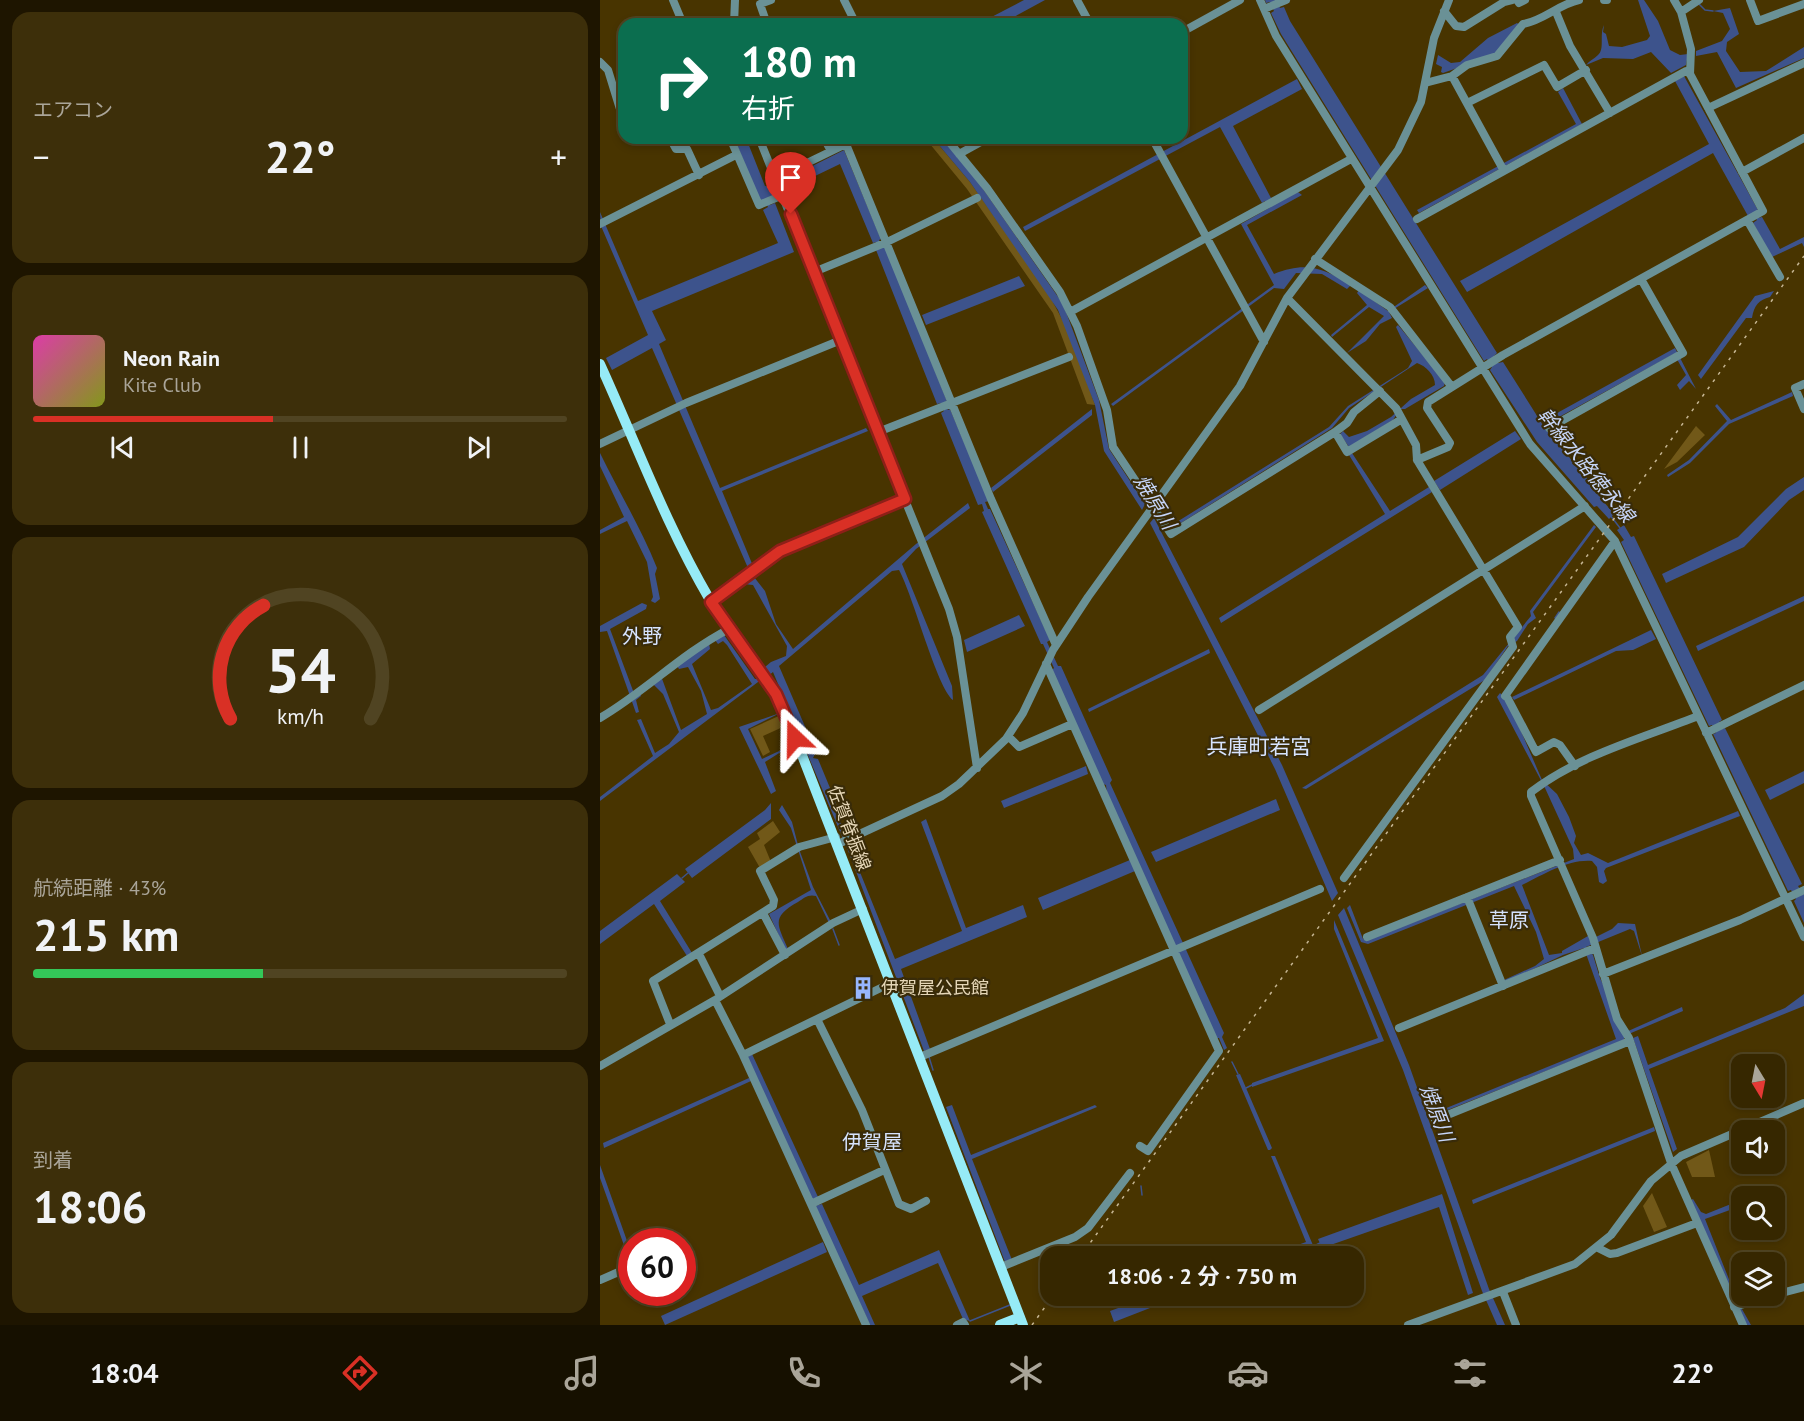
<!DOCTYPE html>
<html lang="ja">
<head>
<meta charset="utf-8">
<style>
  body { margin:0; font-family:"PT Sans","Noto Sans JP",sans-serif; background:#3d2f0a; color:#f1f3f6; height:100vh; display:flex; flex-direction:column; font-size:22px; white-space:nowrap }
  * { box-sizing:border-box; margin:0 }
  p { font-size:20px; color:#aaa599 }
  .icon { flex:none; width:33px; height:33px; fill:none; stroke:currentColor; stroke-width:2; stroke-linecap:round; stroke-linejoin:round }
  .map { position:relative; flex:1; overflow:hidden }
  .details { display:flex; flex-direction:column; gap:12px; padding:12px; background:#1e1500; width:600px }
  .details>* { flex:none }
  .hud { position:absolute; left:18px; top:18px; width:570px; height:126px; border-radius:18px; box-shadow:0 3px 9px #0003,0 0 0 2px #504422; background:#0b6e4f; color:#fff; overflow:hidden }
  .needle { width:39px; rotate:170deg }
  .tools { position:absolute; left:1131px; top:1054px; display:grid; gap:12px }
  .tools a { display:grid; place-items:center; width:54px; height:54px; border-radius:12px; background:#362700; box-shadow:0 3px 9px #0003,0 0 0 2px #504422; font-size:30px }
  .speed { position:absolute; left:18px; top:1228px; display:flex; gap:12px; font-size:30px; font-weight:700; text-align:center }
  .speed>* { display:grid; place-content:center; width:78px; height:78px; border-radius:50%; background:#362700; box-shadow:0 3px 9px #0003,0 0 0 2px #504422; line-height:1 }
  .speed .limit { border:9px solid #d22; background:#fff; color:#111 }
  .pin { position:absolute; display:grid; place-items:center; width:51px; height:51px; color:#fff; margin:-62px -26px; border-radius:50% 50% 50% 0; rotate:-45deg; box-shadow:0 0 6px #0007 }
  .pin .icon { rotate:45deg }
  .me { position:absolute; width:66px; margin:-33px; rotate:337deg; stroke-linejoin:round; filter:drop-shadow(0 0 4px #0008) }
  .turn { display:flex; align-items:center; gap:21px; height:126px; padding:0 24px; font-size:27px }
  .turn .icon { width:78px; height:78px; stroke-width:2.5 }
  .turn b { display:block; font-size:42px; line-height:51px }
  .big { font-size:45px; font-weight:700; line-height:1.1 }
  .details .card { flex:1; display:flex; flex-direction:column; justify-content:center; gap:9px; min-width:0; padding:0 21px; border-radius:18px; background:#3d2f0a }
  .details .dial { align-items:center; gap:0 }
  .dial svg { height:156px; overflow:visible; fill:none; stroke:#504422; stroke-width:7; stroke-linecap:round; text-anchor:middle }
  .dial text { fill:#f1f3f6; stroke:none }
  .song { display:flex; align-items:center; gap:18px }
  .cover { width:72px; height:72px; border-radius:9px; background:linear-gradient(135deg,hsl(320 70% 55%),hsl(70 70% 35%)) }
  .played { height:6px; border-radius:3px; background:linear-gradient(90deg,#d93025 45%,#504422 45%) }
  .keys { display:flex; justify-content:space-around; direction:ltr }
  .heat { display:flex; justify-content:space-between; align-items:center; font-size:33px; direction:ltr }
  .charge { height:9px; border-radius:4px; background:linear-gradient(90deg,#34c759 43%,#504422 0) }
  .trip { position:absolute; left:440px; top:1246px; width:324px; height:60px; border-radius:18px; background:#362700; box-shadow:0 3px 9px #0003,0 0 0 2px #504422; font-weight:700; line-height:60px; text-align:center }
  .tab-bar { display:flex; height:96px; justify-content:space-around; align-items:center; background:#161000; color:#aaa599 }
  .tab-bar .icon { width:42px; height:42px }
  .tab-bar .active { color:#d93025 }
  .tab-bar b { font-size:27px; color:#f1f3f6 }
  main { display:flex; flex:1; min-height:0 }
  .map>svg:first-child { display:block }
  .green { fill:#715818 }
  .water { fill:#3d538c }
  .lines { fill:none; stroke-linecap:round; stroke-linejoin:round }
  .stream { stroke:#3d538c; stroke-width:1.5 }
  .minor { stroke:#6a9196; stroke-width:8 }
  .major { stroke:#96ebf6; stroke-width:10 }
  .rail { stroke:#c6b693; stroke-width:1.5; stroke-dasharray:3 6; stroke-linecap:butt }
  .route-casing { stroke:#8d1f18; stroke-width:15 }
  .route { stroke:#d93025; stroke-width:10 }
  .labels { text-anchor:middle; stroke-width:4.5; stroke-linejoin:round; paint-order:stroke }
  .street-label { font-size:18px; fill:#e5d6b7; stroke:#392b08 }
  .poi-label { font-size:18px; fill:#e5d6b7; stroke:#392b08; text-anchor:start }
  .water-label { font-size:20px; font-style:italic; fill:#c6d5f8; stroke:#392b08 }
  .neighbourhood-label { font-size:20px; fill:#d6e3fe; stroke:#392b08 }
  .quarter-label { font-size:21px; fill:#d6e3fe; stroke:#392b08 }
</style>
</head>
<body>
<main>
<section class="details">
<div class="card"><p>エアコン</p>
<div class="heat"><a>−</a><b class="big">22°</b><a>+</a></div>
</div>
<div class="card">
<div class="song"><i class="cover"></i><div><b>Neon Rain</b><p>Kite Club</p></div></div>
<div class="played"></div>
<div class="keys"><svg class="icon" aria-label="previous" viewBox="0 0 24 24"><path d="M18 5L8 12l10 7zM5 5v14"/></svg><svg class="icon" aria-label="pause" viewBox="0 0 24 24"><path d="M8 5v14M16 5v14"/></svg><svg class="icon" aria-label="next" viewBox="0 0 24 24"><path d="M6 5l10 7-10 7zM19 5v14"/></svg></div>
</div>
<div class="card dial"><svg viewBox="0 0 100 80">
<path d="M14 69A42 42 0 1 1 86 69"/>
<path d="M14 69A42 42 0 0 1 31 11" stroke="#d93025"/>
<text x="50" y="56" font-size="32" font-weight="700">54</text>
<text x="50" y="72" font-size="11">km/h</text>
</svg></div>
<div class="card"><p>航続距離 · 43%</p><b class="big">215 km</b><div class="charge"></div></div>
<div class="card"><p>到着</p><b class="big">18:06</b></div>
</section>
<div class="map">
<svg width="1204" height="1325" viewBox="0 0 1204 1325">
  <rect width="100%" height="100%" fill="#483400"/>
  <!-- green -->
  <path class="green" d="M325 138H333L370 182 448 293 470 334 495 405 487 404 453 313 367 189Z
    M1096 426 1105 435 1077 462 1064 469Z
    M181 715 185 726 163 736 170 752 163 756 150 729Z
    M173 821 180 832 164 845 171 862 160 868 148 847 160 839 157 833Z
    M1109 1150 1115 1177H1092L1086 1162Z
    M1052 1193 1067 1227 1054 1232 1043 1206Z"/>
  <!-- water -->
  <path class="water" d="M424 0H445L401 24H378Z
    M665 0H677L680 8 684 7 690 21 897 353 894 356 898 363 903 362 946 430 1004 498 1003 501 1014 514 1009 519 997 506 994 507 937 442 890 370 892 367 887 359 884 361 681 34 671 13 674 11 670 2 666 3Z
    M1038 0H1044L1058 21 1070 50 1080 55 1088 54 1086 65 1071 73 1051 52 1033 59 1003 58 986 65C989 61 994 59 998 55 1005 49 999 35 1004 25L1003 32 1006 34 1009 46 1022 47 1047 40 1050 36Z
    M1130 8 1139 34 1127 42 1126 51 1140 72 1166 71 1204 47V58L1136 88 1117 52 1096 56V51L1122 41 1130 29 1123 13 1113 11Z
    M917 23 920 25 894 55 843 73 841 72 842 67 836 64 838 55 851 63 860 62 888 38Z
    M1084 76 1158 210V218L1162 217 1180 249 1204 237V247L1202 243 1172 257 1153 223 1157 220 1153 214 1148 216 1113 153 867 292 860 281 1109 144 1075 81Z
    M697 79 702 89 633 126 671 198 698 192 702 195 647 225 674 274C706 261 723 268 751 285L747 289 722 274 696 273 684 289 674 288 513 406 511 404 674 285 641 224 669 208 665 201 662 203 620 127 425 231 423 227Z
    M963 88 982 124 819 213 817 210 976 124 958 92Z
    M134 138H146L165 186 171 187 244 150 281 239 279 240 282 247 285 246 347 401 345 402 348 410 350 409 389 501 385 502 388 509H390L450 640 447 642 458 666H461L512 780 510 783 624 1033 622 1037 627 1048 624 1050 619 1038H615L507 794 506 785 503 784 452 670 454 668 443 644H441L382 512 384 511 382 504 378 505 341 413 344 411 341 403 337 404 276 250V242L273 243 240 164 188 189 186 186 172 191 174 196 167 199 170 205 175 203 194 252 52 311 66 340 59 344 120 488 266 428 268 431 122 491 153 566 154 577 165 591 176 624 193 649 316 544 368 503 370 508 316 549 302 564 352 686 353 700C337 688 313 595 299 570L292 571 179 666 216 752 213 758 218 759 235 800 243 830 295 959 362 931 321 822 326 819 366 928 423 905 427 917 301 969 330 1049 324 1051 249 853 173 672 168 676 165 667 171 662 186 656 187 646 153 585 144 584 143 582 151 576 148 568 52 348 12 370 6 358 48 335 1 226 0 212 38 301 178 243 163 210 168 207 165 200H160Z
    M333 138H342L374 176 463 304 499 400 509 449 545 504 542 510 504 451 495 405 458 310 370 182Z
    M419 276 425 286 326 325 322 315Z
    M825 285 828 288 789 312 792 318 780 324 766 341 747 353 784 316 769 307 732 337 731 335 767 305 757 293 759 290 788 311Z
    M1174 291 1170 297C1159 300 1154 305 1152 318H1146L1101 379 1098 375 1155 296Z
    M798 325 845 382 844 386 805 409H800L793 420 749 447 740 434 743 431 749 437 767 431 791 417 811 399 835 385C835 375 826 366 817 363L749 408 732 428 573 528 572 525 729 427 748 406 808 368 812 361 796 327Z
    M1075 348 1096 389 1089 381 1080 390 1077 385 1086 375 1074 354 950 422 948 418Z
    M1192 392 1193 396 1129 424 1090 463 1068 477 1067 475 1089 460 1127 421 1115 406 1117 404 1131 420Z
    M492 409V415L393 492 391 488Z
    M915 431 921 439 840 490 834 481Z
    M0 453C19 492 41 528 57 568L55 574 60 599 55 603 51 601 53 597 47 562 27 521 0 534V530L24 517 0 466Z
    M752 453 790 511 829 487 832 492 621 623 619 618 785 514 749 455Z
    M1204 477V490L1189 500 1144 547 1066 583 1062 574 1138 537 1186 489Z
    M554 518 682 765 738 893 732 901 675 769 550 523Z
    M994 525 996 527 933 612 936 618 928 624 917 641 908 646 885 680 706 789 702 788 883 675 931 616 930 611Z
    M1024 525 1031 537 1034 536 1122 720 1119 722 1122 729 1125 728 1202 884 1198 886 1204 895V923L1194 901 1196 899 1191 890 1188 891 1113 734 1116 733 1112 725 1109 726 1021 542 1024 540 1017 530Z
    M1204 596V601L1098 651 1096 646Z
    M42 603 47 605 46 609 10 629 35 696 40 693 41 696 36 700 39 712 36 713 7 631 0 632V626Z
    M419 615 425 626 367 652 364 640Z
    M1051 630 1056 639 1033 650 1016 651 914 700 912 697Z
    M124 635 155 679H162L0 801V797L53 756 37 720 41 719 55 753 69 744 79 732 63 694 52 683 61 676 81 730 107 714 101 691 88 667 79 669 76 664 109 643 110 649 92 664 111 710 118 708 152 684 127 645 123 641 118 644 115 640Z
    M609 649 610 653 489 712 488 709Z
    M900 693 908 701 942 780 957 794 969 817 976 836 974 843 981 855 988 853 1008 863 1138 811 1140 816 1006 868 1004 871 1007 881 1003 884 999 882 997 867 992 861C968 859 943 875 922 885L949 955 962 953V951L988 936 996 937 1012 929 1018 923 1035 924 1042 956 1034 931 1030 929 986 947 993 955 1000 978 1026 1032 1082 1007 1083 1011 1024 1036V1040L840 1113 839 1111 1016 1039 984 948 963 955 906 982 904 980 935 966 944 959 936 932 914 886 768 944 761 942 747 908 750 905 763 939 768 940 974 859 973 849 945 788 897 697Z
    M180 713 148 729 162 759 192 745 165 762 176 791 171 794 139 727Z
    M486 766 488 774 404 808 401 801Z
    M1204 771V783L1170 800 1165 790Z
    M676 799 680 810 556 862 551 852Z
    M171 803V819L92 878 85 869 165 810Z
    M182 805 192 822 199 849 213 887 231 922 229 923 216 896C208 894 204 898 198 902 171 917 177 924 188 949L186 951 169 914 211 890 191 828 179 810Z
    M530 860 535 871 443 910 438 898Z
    M77 874 85 882 60 901 92 953 87 956 54 904 0 944V931Z
    M744 908 809 1065 889 1289 905 1325H897L882 1291 803 1070 738 915Z
    M734 920 784 1041 652 1087V1083L778 1038 734 929Z
    M1204 994V1006L1049 1069 1077 1149 1073 1152 1033 1038 1038 1036 1048 1065 1185 1008Z
    M152 1054 218 1197 212 1200 147 1057Z
    M640 1074 672 1148 670 1150H668L636 1075Z
    M149 1078 151 1081 4 1148 3 1143Z
    M352 1105 371 1155 495 1105 497 1107 372 1159 412 1260 405 1262 346 1107Z
    M1054 1127 1055 1131 873 1204 872 1200Z
    M671 1156H675L718 1257H712L709 1251 693 1257H665L706 1242Z
    M0 1165 31 1252V1265L0 1178Z
    M842 1194 873 1293 868 1295 839 1207 722 1248 718 1239Z
    M1093 1199 1101 1212 1106 1214 1141 1200V1206L1105 1219 1138 1302 1151 1325H1146L1091 1200Z
    M222 1204 259 1285 339 1250 370 1321 363 1319 338 1263 262 1296 275 1325H270L215 1206Z
    M223 1242 227 1252 65 1325 61 1316Z
    M551 1296H581L514 1322 510 1311Z"/>
  <g class="lines">
    <!-- stream -->
    <path class="stream" d="M1099 4 1105 10 1113 11
      M167 138H168
      M1010 515 1020 528
      M955 618 959 612
      M82 878 88 873
      M233 929 239 945
      M329 1057 333 1070
      M632 1062 638 1074
      M646 1088 652 1085
      M541 1186 542 1195
      M714 1246 720 1243
      M370 1321 410 1305"/>
    <!-- minor -->
    <path class="minor" d="M73 0 83 24
      M244 0 256 24
      M477 0 490 24
      M660 0 676 36 930 444 1015 541 1204 937
      M917 0 919 3 925 0
      M1004 0H1007
      M1074 0 1081 12 1099 0
      M1150 0 1158 21 1204 4
      M664 9 686 0
      M844 11 856 26 864 27 904 2 912 0
      M956 12 970 46 1010 113
      M1081 12 1091 49 1090 74
      M134 24 135 0
      M167 24 160 4 171 0
      M582 32 640 0
      M0 62 8 70 24 122
      M852 76 867 65 897 56 923 24C943 21 959 4 979 0
      M867 103 944 65 957 87 986 70
      M1108 108 1204 63
      M70 138 76 149H87L99 175
      M130 138 159 205 183 195
      M159 138 349 609 357 637 377 768
      M224 138 231 151
      M346 138 387 188 460 292 477 326 507 410 513 447 571 534 735 432 747 423 754 412 780 391
      M552 138 664 342
      M359 154 388 138
      M1142 172 1204 138
      M176 178 246 144 391 499 456 645
      M817 219 904 171
      M1147 220 1180 277
      M0 224 136 155
      M715 259 790 307 852 387
      M214 272 287 242 377 198
      M687 298 796 408 816 445 817 460 848 447 850 443 827 408 828 402 903 355 1163 211 1090 74 1086 71 904 171 852 76 825 83
      M470 312 751 159
      M1204 384 1195 388 1204 409
      M949 428 1083 353 1041 279
      M278 432 469 357
      M735 432 747 452 802 419
      M0 444 86 403 241 340
      M111 602 180 551 305 499
      M446 664 619 1051 548 1151 540 1146
      M906 695 936 752 954 742 960 745 975 766
      M905 696 1015 541
      M659 710 985 506
      M1098 716C1043 738 979 755 931 792V796L993 938 1017 1019 1029 1038 1071 1163 1143 1325
      M0 718C46 691 81 654 129 629
      M1106 733 1204 685
      M408 736 419 747 472 724
      M238 844 342 796 359 784 406 739 423 713 453 650 488 597 640 386 687 298 798 150 821 102 834 38 849 0
      M744 878 913 647 910 637 918 627 817 460
      M867 897 903 986
      M163 913 185 955
      M767 937 960 860
      M99 954 120 996
      M1003 974 1140 920 1204 890
      M115 1000 143 1055 266 1325
      M217 1019 262 1110 299 1204 311 1209 326 1201
      M70 1024 53 981 173 906 174 900 160 871 199 847 236 837
      M799 1028 995 948
      M143 1055 291 983
      M320 1057 720 889
      M0 1066 115 1000 233 923 263 909
      M835 1120 1030 1041
      M211 1204 284 1170
      M998 1248 1010 1254 1017 1253 1097 1223
      M401 1267 475 1237 488 1228 530 1173
      M0 1280 30 1267
      M903 1292 916 1325
      M1174 1295 1204 1287
      M1134 1307 1172 1296
      M357 1325 363 1322 365 1325
      M808 1325 975 1264 1011 1235 1051 1181 1081 1156 1204 1103"/>
    <!-- major -->
    <path class="major" d="M0 364C36 443 66 525 110 600 134 641 167 676 188 719L423 1325
      M400 1325 420 1317"/>
    <!-- rail -->
    <path class="rail" d="M480 1257 1204 256
      M432 1325 453 1296"/>
  </g>
  <g class="lines">
    <!-- route casing -->
    <g class="route-casing">
      <path id="route" d="M191 214 305 499 180 551 111 602 176 694 195 738"/>
    </g>
    <!-- route -->
    <use href="#route" class="route"/>
  </g>
  <!-- icons -->
  <defs>
    <g id="building-bare" transform="scale(1.8)"><path d="M-4-6H4V6H1V3H-1V6H-4ZM-2.5-4.3h1.7v1.8h-1.7ZM.8-4.3h1.7v1.8H.8ZM-2.5-1h1.7V.8h-1.7ZM.8-1h1.7V.8H.8Z" fill="#97b6fd" stroke="#392b08" stroke-width="2.5" paint-order="stroke"/></g>
  </defs>
  <g fill-rule="evenodd">
    <use href="#building-bare" x="263" y="988"/>
  </g>
  <g class="labels">
    <!-- street labels -->
    <g class="street-label">
      <text transform="translate(249 828) rotate(69)" y="6">佐賀脊振線</text>
    </g>
    <!-- poi labels -->
    <g class="poi-label">
      <text x="281" y="994">伊賀屋公民館</text>
    </g>
    <!-- water labels -->
    <g class="water-label">
      <text transform="translate(986 465) rotate(51)" y="7">幹線水路徳永線</text>
      <text transform="translate(555 502) rotate(58)" y="7">焼原川</text>
      <text transform="translate(837 1113) rotate(69)" y="7">焼原川</text>
    </g>
    <!-- neighbourhood labels -->
    <g class="neighbourhood-label">
      <text x="42" y="643">外野</text>
      <text x="909" y="927">草原</text>
      <text x="272" y="1149">伊賀屋</text>
    </g>
    <!-- quarter labels -->
    <g class="quarter-label">
      <text x="659" y="754">兵庫町若宮</text>
    </g>
  </g>
</svg>
<div class="tools">
<a><svg class="needle" viewBox="-14 -14 28 28"><path d="M0-13l5 13h-10z" fill="#e53935"/><path d="M0 13l5-13h-10z" fill="#aaa599"/></svg></a>
<a><svg class="icon" aria-label="sound" viewBox="0 0 24 24"><path d="M4 9h4l5-4v14l-5-4H4zM17 9q2 3 0 6"/></svg></a>
<a><svg class="icon" aria-label="search" viewBox="0 0 24 24"><circle cx="10" cy="10" r="6"/><path d="M15 15l6 6"/></svg></a>
<a><svg class="icon" aria-label="layers" viewBox="0 0 24 24"><path d="M12 4l9 5-9 5-9-5zM3 14l9 5 9-5"/></svg></a>
</div>
<div class="speed"><div class="limit">60</div></div>
<div class="pin" style="left:191px;top:214px;background:#d93025"><svg class="icon" aria-label="arrive" viewBox="0 0 24 24"><path d="M6 21V4h12l-3 4 3 4H6"/></svg></div>
<svg class="me" style="left:195px;top:738px" viewBox="-20 -20 40 40"><path d="M0-17L14 15 0 8-14 15z" fill="#d93025" stroke="#fff" stroke-width="4"/></svg>
<div class="trip">18:06 · 2 分 · 750 m</div>
<div class="hud">
<div class="turn"><svg class="icon" aria-label="right" viewBox="0 0 24 24"><path d="M7 20v-9h11M14 6l5 5-5 5"/></svg><div><b>180 m</b>右折</div></div>
</div>
</div>
</main>
<nav class="tab-bar">
<b>18:04</b>
<svg class="icon active" aria-label="directions" viewBox="0 0 24 24"><path d="M12 3l9 9-9 9-9-9zM9 14v-3h6M13 9l2 2-2 2"/></svg>
<svg class="icon" aria-label="music" viewBox="0 0 24 24"><path d="M9 18V5l10-2v13"/><circle cx="6" cy="18" r="3"/><circle cx="16" cy="16" r="3"/></svg>
<svg class="icon" aria-label="phone" viewBox="0 0 24 24"><path d="M5 4h4l2 5-3 2q2 4 5 5l2-3 5 2v4C11 20 4 13 5 4z"/></svg>
<svg class="icon" aria-label="climate" viewBox="0 0 24 24"><path d="M12 3v18M4 7l16 10M4 17L20 7"/></svg>
<svg class="icon" aria-label="car" viewBox="0 0 24 24"><path d="M5 17H2v-5l4-1 3-4h7l3 4 3 1v5h-3M9 17h6M6 11h13"/><circle cx="7" cy="17" r="2"/><circle cx="17" cy="17" r="2"/></svg>
<svg class="icon" aria-label="filters" viewBox="0 0 24 24"><path d="M4 7h16M4 17h16"/><circle cx="9" cy="7" r="2"/><circle cx="15" cy="17" r="2"/></svg>
<b>22°</b>
</nav>
</body>
</html>
